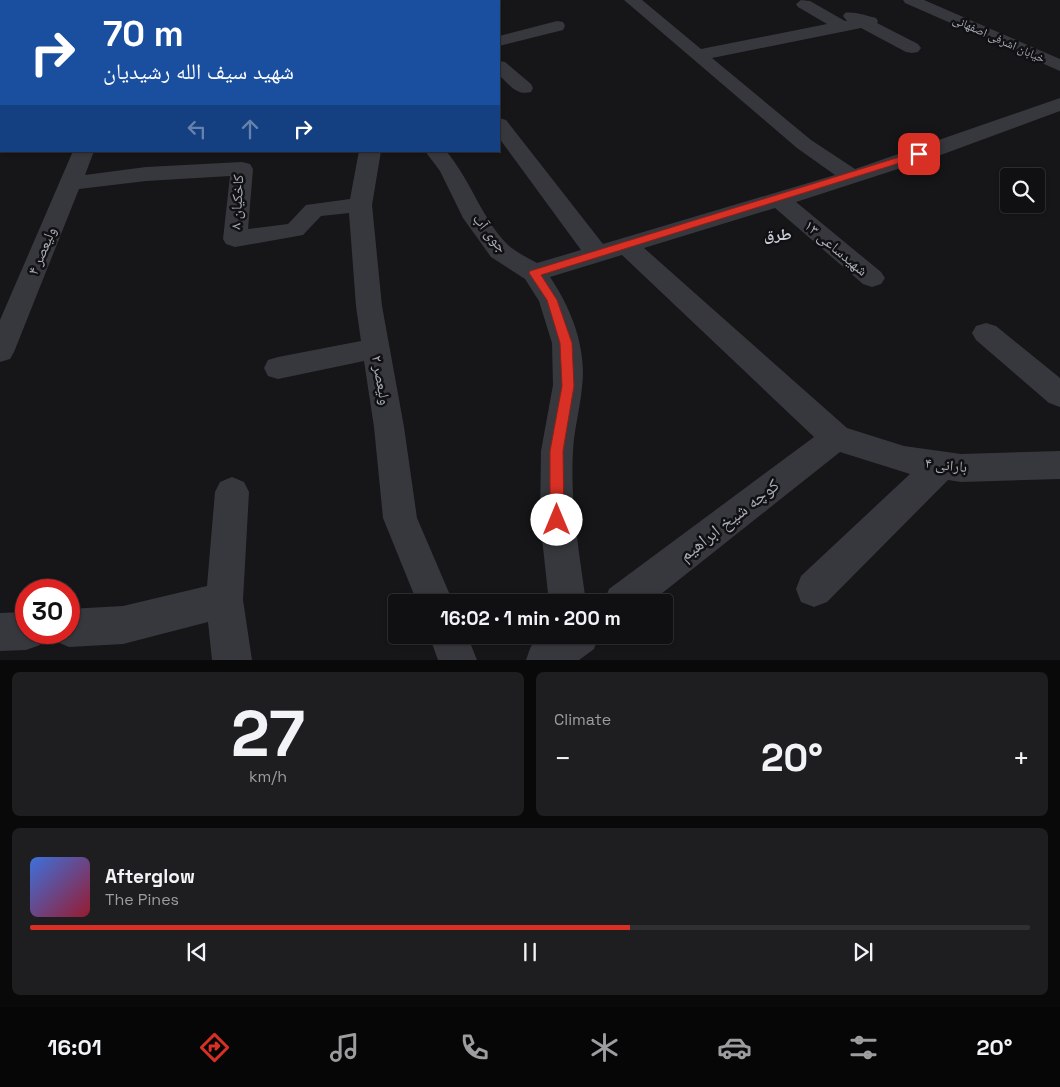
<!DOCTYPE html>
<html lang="en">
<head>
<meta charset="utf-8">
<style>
  body { margin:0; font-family:"Space Grotesk","Noto Naskh Arabic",sans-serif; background:#1e1e20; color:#f1f3f6; height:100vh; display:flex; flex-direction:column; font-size:19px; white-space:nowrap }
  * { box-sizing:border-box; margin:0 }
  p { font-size:16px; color:#9c9d9f }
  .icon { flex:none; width:28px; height:28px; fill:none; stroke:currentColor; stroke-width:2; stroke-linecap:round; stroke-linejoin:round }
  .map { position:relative; height:660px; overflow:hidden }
  .details { display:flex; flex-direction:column; gap:12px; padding:12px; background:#09090a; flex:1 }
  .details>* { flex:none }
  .top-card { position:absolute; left:0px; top:0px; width:500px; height:152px; box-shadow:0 1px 4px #0004,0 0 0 1px #303032; background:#1a4fa0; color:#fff; overflow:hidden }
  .controls { position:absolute; left:1000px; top:168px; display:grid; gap:10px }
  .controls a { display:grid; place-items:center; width:45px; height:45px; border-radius:5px; background:#101012; box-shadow:0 1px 4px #0004,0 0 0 1px #303032; font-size:25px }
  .speed { position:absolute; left:15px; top:579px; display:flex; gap:10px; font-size:25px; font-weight:700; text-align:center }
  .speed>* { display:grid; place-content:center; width:65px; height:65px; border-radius:50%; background:#101012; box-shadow:0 1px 4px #0004,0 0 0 1px #303032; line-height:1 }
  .speed .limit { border:8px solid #d22; background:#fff; color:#111 }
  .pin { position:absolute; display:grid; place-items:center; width:42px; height:42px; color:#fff; margin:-21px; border-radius:10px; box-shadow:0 2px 8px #0006 }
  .me { position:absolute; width:55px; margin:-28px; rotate:0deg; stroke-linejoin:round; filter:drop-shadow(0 0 4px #0008) }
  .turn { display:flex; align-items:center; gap:18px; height:105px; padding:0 20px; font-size:22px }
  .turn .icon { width:65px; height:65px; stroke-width:2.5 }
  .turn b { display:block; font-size:35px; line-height:42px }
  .lanes { display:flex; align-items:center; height:48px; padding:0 20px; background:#0003; justify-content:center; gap:25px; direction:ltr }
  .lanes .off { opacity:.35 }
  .big { font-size:38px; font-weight:700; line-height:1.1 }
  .details .tile { flex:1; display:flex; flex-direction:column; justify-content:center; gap:8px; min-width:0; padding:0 18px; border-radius:8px; background:#1e1e20 }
  .details .dial { align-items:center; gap:0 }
  .dial b { font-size:65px; line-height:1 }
  .song { display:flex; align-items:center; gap:15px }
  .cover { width:60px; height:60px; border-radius:8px; background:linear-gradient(135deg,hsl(220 70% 55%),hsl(350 70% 35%)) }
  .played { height:5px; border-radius:2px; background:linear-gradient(90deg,#d93025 60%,#303032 60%) }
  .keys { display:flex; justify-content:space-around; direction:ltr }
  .heat { display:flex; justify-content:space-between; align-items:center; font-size:28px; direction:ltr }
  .details .tiles { flex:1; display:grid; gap:12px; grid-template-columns:1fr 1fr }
  .tile:last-child { grid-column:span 2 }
  .trip { position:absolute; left:388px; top:594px; width:285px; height:50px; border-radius:5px; background:#101012; box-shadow:0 1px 4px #0004,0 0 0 1px #303032; font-weight:700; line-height:50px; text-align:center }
  .tabs { display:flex; height:80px; justify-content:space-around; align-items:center; background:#060607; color:#9c9d9f }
  .tabs .icon { width:35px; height:35px }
  .tabs .on { color:#d93025 }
  .tabs b { font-size:22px; color:#f1f3f6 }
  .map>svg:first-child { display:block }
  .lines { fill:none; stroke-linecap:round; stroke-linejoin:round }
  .minor { fill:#37383d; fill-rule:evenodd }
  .route { fill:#d93025; stroke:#8d1f18 }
  .labels { text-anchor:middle; stroke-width:5; stroke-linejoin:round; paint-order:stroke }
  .far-street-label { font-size:12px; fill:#a8adb8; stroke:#111113 }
  .street-label { font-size:15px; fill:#a8adb8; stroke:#111113 }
  .neighbourhood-label { font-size:16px; font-weight:bold; fill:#c9ccd4; stroke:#111113 }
  .near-street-label { font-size:18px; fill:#a8adb8; stroke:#111113 }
</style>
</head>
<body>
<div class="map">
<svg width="1060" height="660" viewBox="0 0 1060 660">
  <rect width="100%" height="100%" fill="#161618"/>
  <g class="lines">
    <!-- minor -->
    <path class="minor" d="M359 0H375V1H359Z
      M624 0H642L701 49 827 24 798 7 796 4 801 0 810 1 845 21H847L843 16 845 13C852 11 868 16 876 18L878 21 877 23 918 44 921 48 918 52 912 53 906 52 861 28 712 58 811 140 855 169 1060 98V111L938 156 796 202 881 272 885 278 881 284 872 287 863 284 775 208 644 248 847 428 904 446 961 454 1060 451V479L961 482 948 480 827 602 814 607 801 602 796 589 801 576 910 474 840 452 651 602H604L609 589 814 437 622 255 550 277C571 308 587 348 582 387 580 409 574 430 573 451 570 502 579 552 586 602H549L540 520 541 451 553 385 552 343 539 301 525 279 491 257 463 218 440 171 425 151H446C471 180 481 218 508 245 516 252 528 258 537 263L581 250 499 138V118L506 120 603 244 835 175 797 148Z
      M903 0H924L1060 59V71L905 3Z
      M557 21 563 22 565 26 563 30 499 46V36Z
      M499 61 505 62 531 84 533 88 531 92C516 96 509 84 499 75Z
      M0 125H1V137H0Z
      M73 151H94L85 175 146 167 242 162 250 164 253 169 248 229 288 224 306 205 350 199 359 151H381L372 205 382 306 404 427 417 518 453 602H417L383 518 374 427 364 361 278 379 268 376 264 368 268 360 278 357 361 341 356 306 349 213 321 216 303 235 235 247 226 244 223 239 230 176 146 181 79 189 14 352 10 359 0 362V320Z
      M986 323 996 326 1060 378V407L1049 403 976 340 972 333 976 326Z
      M232 477 244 482 249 492 243 600 252 660H212L208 622 123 644 69 647 55 641 52 632H69V609L123 606 207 586 215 492 220 482Z
      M26 612V632H45L40 645 26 650 0 651V613Z
      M429 635H467L477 660H438Z
      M547 635H599L594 649 579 660H526L531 646Z"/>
  </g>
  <!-- route -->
  <path class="route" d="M919 151 922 152V156L541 275 557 300 572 343 574 386 563 451 564 520 562 525 557 527 552 525 550 520V451L562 386 560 343 547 300 529 273 530 271Z"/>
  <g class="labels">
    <!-- far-street labels -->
    <g class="far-street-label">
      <text transform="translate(999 39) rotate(24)" y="4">خیابان اشرفی اصفهانی</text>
    </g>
    <!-- street labels -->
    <g class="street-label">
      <text transform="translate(237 202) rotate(-87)" y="5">کاخکیان ۸</text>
      <text transform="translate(490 233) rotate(51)" y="5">جوی آب</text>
      <text transform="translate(836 248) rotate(40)" y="5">شهیدساعی ۱۳</text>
      <text transform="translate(42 251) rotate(-67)" y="5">ولیعصر ۴</text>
      <text transform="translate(381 380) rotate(80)" y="5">ولیعصر ۲</text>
      <text transform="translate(946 465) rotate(6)" y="5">بارانی ۴</text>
    </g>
    <!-- neighbourhood labels -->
    <g class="neighbourhood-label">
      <text x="778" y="240">طرق</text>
    </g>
    <!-- near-street labels -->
    <g class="near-street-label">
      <text transform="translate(729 520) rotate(-38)" y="6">کوچه شیخ ابراهیم</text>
    </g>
  </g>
</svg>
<div class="controls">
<a><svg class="icon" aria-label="search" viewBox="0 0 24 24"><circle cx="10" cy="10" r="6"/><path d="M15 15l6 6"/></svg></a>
</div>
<div class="speed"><div class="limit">30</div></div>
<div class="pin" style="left:919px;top:154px;background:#d93025"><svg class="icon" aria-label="arrive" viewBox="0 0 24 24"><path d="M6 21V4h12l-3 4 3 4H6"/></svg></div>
<svg class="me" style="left:557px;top:520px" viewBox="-20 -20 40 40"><circle r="19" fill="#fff"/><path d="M0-13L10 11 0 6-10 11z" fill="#d93025"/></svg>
<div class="trip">16:02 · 1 min · 200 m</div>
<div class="top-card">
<div class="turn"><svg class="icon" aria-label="right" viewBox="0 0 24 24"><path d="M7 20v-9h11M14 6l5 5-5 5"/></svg><div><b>70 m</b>شهید سیف الله رشیدیان</div></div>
<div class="lanes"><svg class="icon off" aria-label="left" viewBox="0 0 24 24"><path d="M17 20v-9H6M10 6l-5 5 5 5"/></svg><svg class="icon off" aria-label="ahead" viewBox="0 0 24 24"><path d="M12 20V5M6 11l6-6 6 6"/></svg><svg class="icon" aria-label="right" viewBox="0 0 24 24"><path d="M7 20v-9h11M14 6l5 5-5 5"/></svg></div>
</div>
</div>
<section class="details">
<div class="tiles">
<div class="tile dial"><b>27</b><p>km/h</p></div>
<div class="tile"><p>Climate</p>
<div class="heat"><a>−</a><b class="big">20°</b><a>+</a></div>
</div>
<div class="tile">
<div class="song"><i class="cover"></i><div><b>Afterglow</b><p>The Pines</p></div></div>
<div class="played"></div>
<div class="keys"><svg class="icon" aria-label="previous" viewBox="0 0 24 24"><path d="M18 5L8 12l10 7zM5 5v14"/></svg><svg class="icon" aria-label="pause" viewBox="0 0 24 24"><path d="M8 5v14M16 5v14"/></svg><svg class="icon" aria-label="next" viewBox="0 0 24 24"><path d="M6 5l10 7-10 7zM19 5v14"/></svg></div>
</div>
</div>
</section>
<nav class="tabs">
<b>16:01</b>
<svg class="icon on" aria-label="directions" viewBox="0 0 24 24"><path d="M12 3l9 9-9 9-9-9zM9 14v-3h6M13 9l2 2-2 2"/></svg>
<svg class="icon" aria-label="music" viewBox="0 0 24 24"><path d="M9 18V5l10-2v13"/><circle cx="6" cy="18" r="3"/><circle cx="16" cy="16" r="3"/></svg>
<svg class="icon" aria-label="phone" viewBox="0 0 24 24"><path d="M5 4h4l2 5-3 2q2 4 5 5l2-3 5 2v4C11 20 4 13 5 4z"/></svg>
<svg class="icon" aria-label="climate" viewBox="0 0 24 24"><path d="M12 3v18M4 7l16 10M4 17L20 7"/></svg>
<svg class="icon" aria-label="car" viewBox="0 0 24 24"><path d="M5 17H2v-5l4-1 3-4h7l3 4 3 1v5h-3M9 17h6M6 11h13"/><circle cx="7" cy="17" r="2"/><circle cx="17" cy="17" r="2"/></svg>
<svg class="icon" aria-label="filters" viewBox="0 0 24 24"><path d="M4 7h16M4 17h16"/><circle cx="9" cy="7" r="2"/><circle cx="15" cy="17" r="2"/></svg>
<b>20°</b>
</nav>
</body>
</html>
